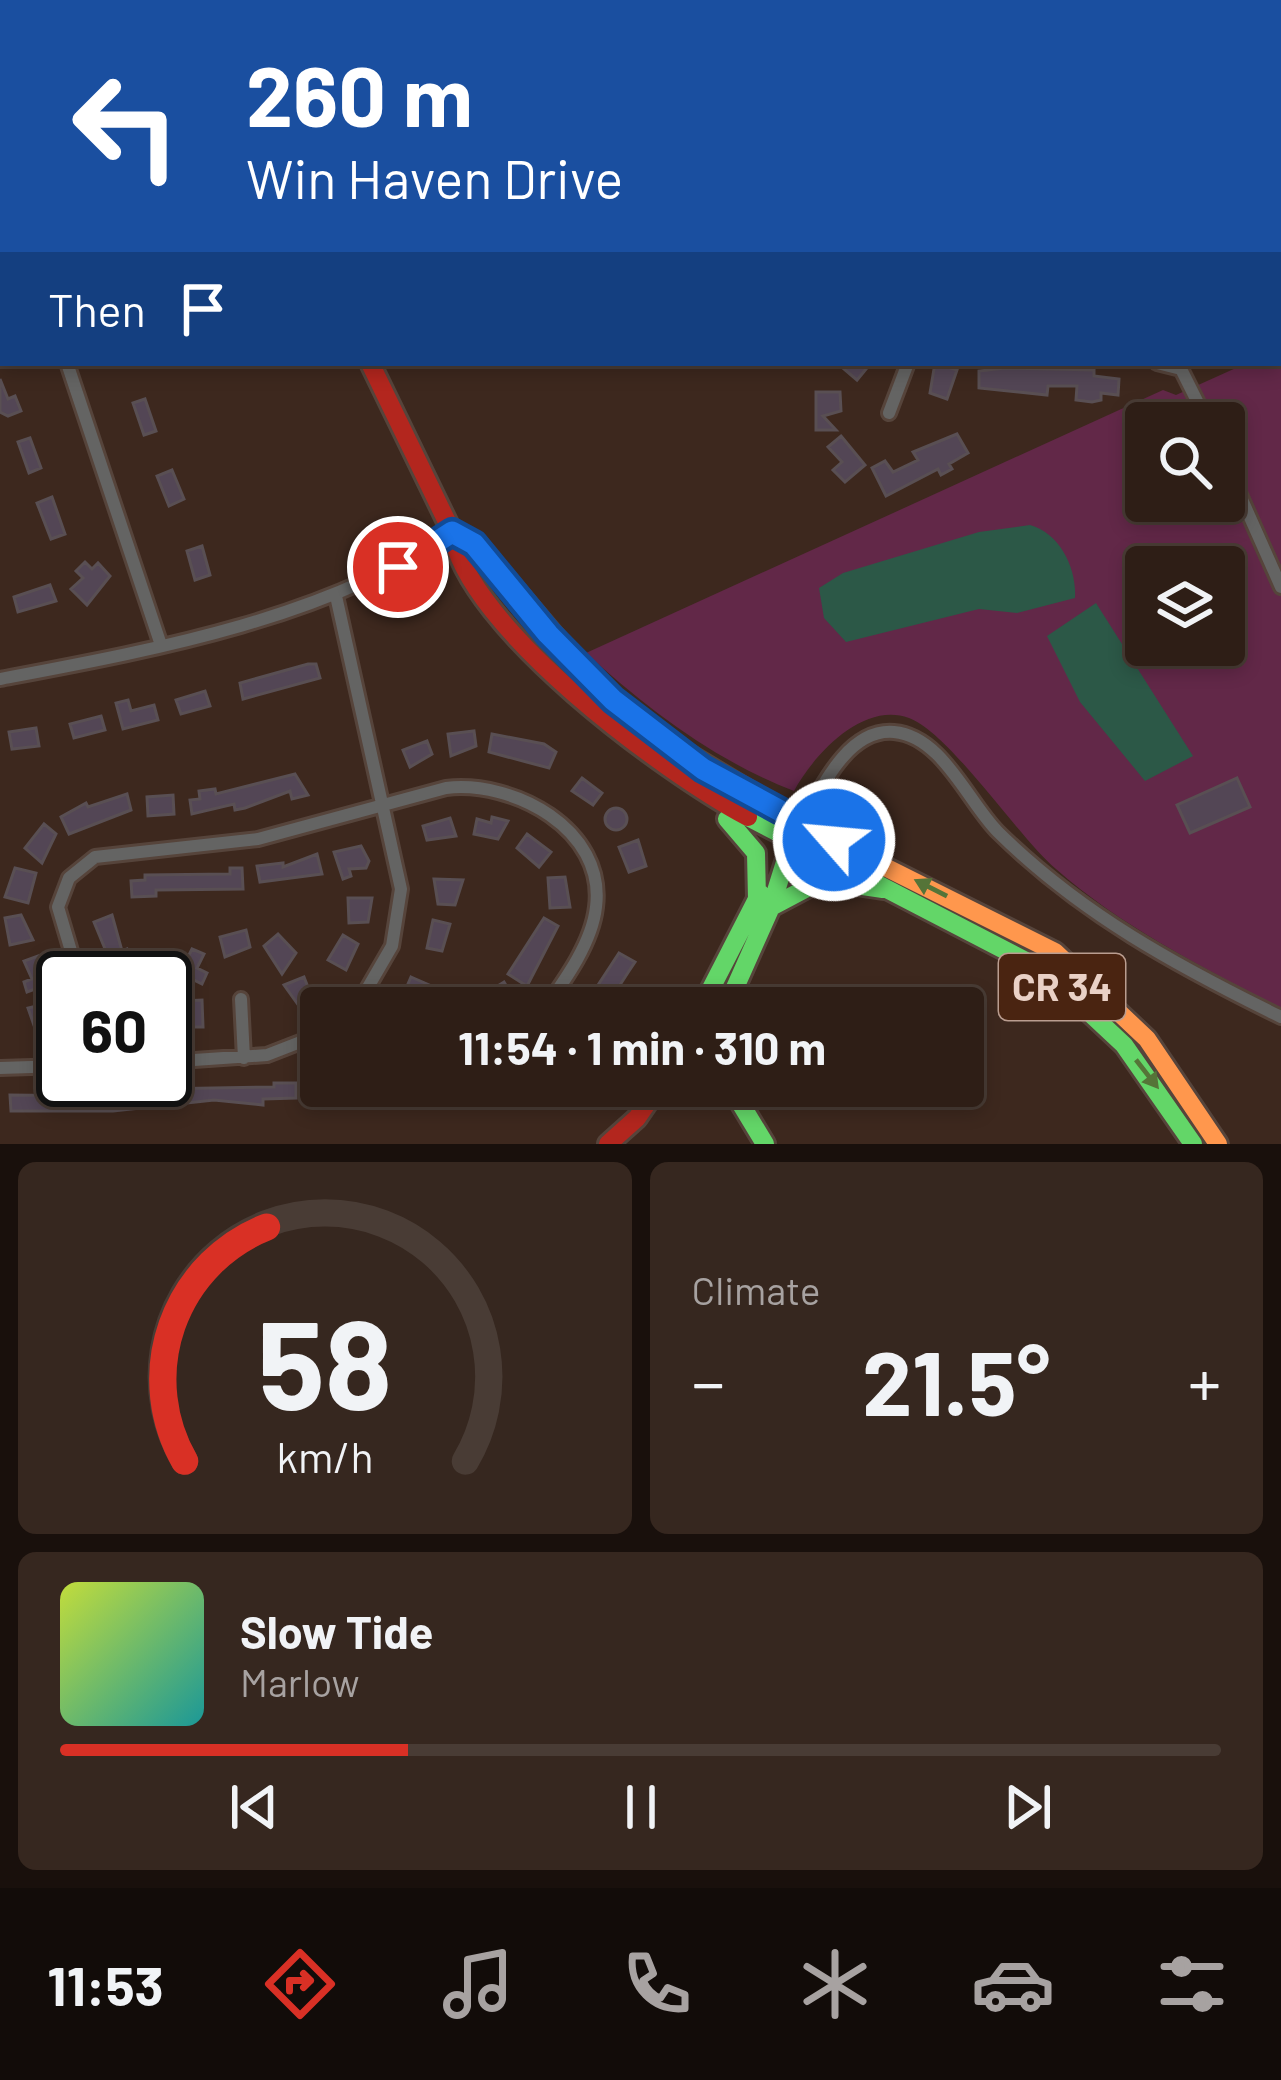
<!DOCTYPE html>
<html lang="en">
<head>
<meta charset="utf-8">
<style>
  body { margin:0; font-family:Barlow,sans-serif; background:#36271f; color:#f1f3f6; height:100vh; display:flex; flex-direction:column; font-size:45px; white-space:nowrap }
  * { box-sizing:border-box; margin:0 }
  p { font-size:39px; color:#a7a2a1 }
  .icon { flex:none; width:66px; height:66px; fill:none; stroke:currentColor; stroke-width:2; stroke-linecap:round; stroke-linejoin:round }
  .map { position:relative; height:1144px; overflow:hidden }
  .sheet { display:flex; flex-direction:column; gap:18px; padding:18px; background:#19100c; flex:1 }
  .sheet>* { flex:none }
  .hud { position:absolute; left:0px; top:0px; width:1281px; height:366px; box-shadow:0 6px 18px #0003,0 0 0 3px #493c35; background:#1a4fa0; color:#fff; overflow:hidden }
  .fabs { position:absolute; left:1125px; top:402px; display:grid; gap:24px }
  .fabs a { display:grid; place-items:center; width:120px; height:120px; border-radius:12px; background:#2e1e16; box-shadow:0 6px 18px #0003,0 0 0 3px #493c35; font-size:60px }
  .speed { position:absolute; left:36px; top:951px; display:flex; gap:24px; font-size:60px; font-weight:700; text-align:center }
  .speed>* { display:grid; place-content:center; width:156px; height:156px; border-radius:50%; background:#2e1e16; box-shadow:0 6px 18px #0003,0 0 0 3px #493c35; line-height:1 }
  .speed .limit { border:6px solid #111; border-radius:18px; background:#fff; color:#111 }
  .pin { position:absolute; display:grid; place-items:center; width:102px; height:102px; color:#fff; margin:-51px; border:6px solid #fff; border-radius:50%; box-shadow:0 3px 12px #0007 }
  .me { position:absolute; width:132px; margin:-66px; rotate:297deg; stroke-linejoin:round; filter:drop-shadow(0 0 9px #0008) }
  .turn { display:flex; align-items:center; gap:42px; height:252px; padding:0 48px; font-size:54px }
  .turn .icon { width:156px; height:156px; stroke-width:2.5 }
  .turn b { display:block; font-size:84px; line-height:102px }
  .then { display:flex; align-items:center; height:114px; padding:0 48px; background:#0003; gap:24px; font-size:45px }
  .big { font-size:90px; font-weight:700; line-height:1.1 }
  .sheet .tile { flex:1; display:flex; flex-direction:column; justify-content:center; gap:18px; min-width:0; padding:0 42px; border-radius:18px; background:#36271f }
  .sheet .dial { align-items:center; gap:0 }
  .dial svg { height:312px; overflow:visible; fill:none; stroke:#493c35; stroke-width:7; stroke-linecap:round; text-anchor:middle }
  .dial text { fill:#f1f3f6; stroke:none }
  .song { display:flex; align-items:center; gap:36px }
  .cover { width:144px; height:144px; border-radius:18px; background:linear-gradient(135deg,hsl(70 70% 55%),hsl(180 70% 35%)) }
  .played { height:12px; border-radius:6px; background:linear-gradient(90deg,#d93025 30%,#493c35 30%) }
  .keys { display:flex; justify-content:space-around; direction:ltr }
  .heat { display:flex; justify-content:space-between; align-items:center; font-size:66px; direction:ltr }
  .sheet .tiles { flex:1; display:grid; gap:18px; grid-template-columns:1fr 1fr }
  .tile:last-child { grid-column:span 2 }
  .trip { position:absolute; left:300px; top:987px; width:684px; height:120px; border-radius:12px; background:#2e1e16; box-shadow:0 6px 18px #0003,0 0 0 3px #493c35; font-weight:700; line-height:120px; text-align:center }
  .menu { display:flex; height:192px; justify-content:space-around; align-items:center; background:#120c09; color:#a7a2a1 }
  .menu .icon { width:84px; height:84px }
  .menu .on { color:#d93025 }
  .menu b { font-size:54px; color:#f1f3f6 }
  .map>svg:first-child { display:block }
  .green { fill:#622848; fill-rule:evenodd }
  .water { fill:#2c5847 }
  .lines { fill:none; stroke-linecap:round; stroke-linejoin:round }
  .stream { stroke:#2c5847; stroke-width:3 }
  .building { fill:#534655; stroke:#594f53; stroke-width:3 }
  .street-casing { stroke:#56443b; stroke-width:18 }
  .fast-casing { stroke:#56443b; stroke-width:24 }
  .slow-casing { stroke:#56443b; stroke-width:24 }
  .jam-casing { stroke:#56443b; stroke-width:24 }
  .street { stroke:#646463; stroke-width:12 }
  .fast { stroke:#63d668; stroke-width:18 }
  .slow { stroke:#ff974d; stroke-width:18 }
  .jam { stroke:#b3261e; stroke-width:18 }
  .oneway { fill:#557438 }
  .route-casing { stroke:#114b97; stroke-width:30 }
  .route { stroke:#1a73e8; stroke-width:21 }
  .labels { text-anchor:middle; stroke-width:12; stroke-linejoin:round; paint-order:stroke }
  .shield { fill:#4a2411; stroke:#ba9d90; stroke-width:3 }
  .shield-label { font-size:39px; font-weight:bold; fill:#ead1c6 }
</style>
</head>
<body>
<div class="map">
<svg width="1281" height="1144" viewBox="0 0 1281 1144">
  <rect width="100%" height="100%" fill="#3d281e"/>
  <!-- green -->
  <path class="green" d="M1281 347V1009C1203 967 1123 928 1056 869 1018 837 950 733 909 718 862 701 813 756 794 791 716 761 647 709 586 653L1163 390 1176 395 1247 363H1278ZM1146 423H1224V501H1146ZM1146 567H1224V645H1146Z"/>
  <!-- water -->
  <path class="water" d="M1030 525C1060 533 1077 569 1075 598L1017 613 979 609 846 642 824 618 819 588 843 573 979 532Z
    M1096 603 1193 756 1145 781 1080 702 1047 636Z"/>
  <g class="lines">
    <!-- stream -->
    <path class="stream" d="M322 0 326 3
      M298 3 304 0
      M347 3 350 0
      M0 118 3 117"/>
  </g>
  <!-- building -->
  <path class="building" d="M837 363H871L857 380Z
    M935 363 957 370 947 399 930 393Z
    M1005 368 1094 370V376L1119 379 1118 395 1101 393V400L1092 402 1076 400 1077 386H1048L1047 395 979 388V371Z
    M0 379 8 399 15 396 21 411 8 416 0 412Z
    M816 392H840L841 411 823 416 836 430H816Z
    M145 399 156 431 144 435 133 403Z
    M957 434 968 453 949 464 952 469 941 475 938 469 886 496 872 468 885 461 893 472 918 460 913 452Z
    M841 436 865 465 845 482 833 470 842 462 828 447Z
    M30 438 41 468 29 473 18 442Z
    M172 470 184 499 169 506 157 476Z
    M52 497 65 534 51 539 37 503Z
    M202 546 210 575 195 580 187 551Z
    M85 562 92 569 98 563 110 576 87 605 71 589 83 578 76 571Z
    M50 585 56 601 18 612 14 597Z
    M308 664H316L320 678 243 699 240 683Z
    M205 691 210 706 181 714 176 700Z
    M128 700 131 711 154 705 158 720 123 729 116 703Z
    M101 716 105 730 74 738 70 724Z
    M36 728 39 746 12 749 9 732Z
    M474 731 476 746 451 756 448 734Z
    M492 734 544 744 556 752 549 768 489 752Z
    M427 741 432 754 410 767 403 750Z
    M295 774 308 795 292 799 290 791 245 808 235 810 234 804 192 814 190 800 200 799 199 791 215 789 216 794Z
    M582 778 602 793 593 805 572 791Z
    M1237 778 1250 807 1190 833 1177 805Z
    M127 794 131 810 69 834 61 817 86 803 88 807Z
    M173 795 174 814 148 816 147 797Z
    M605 819a11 11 0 1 1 22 0a11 11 0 1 1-22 0Z
    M492 817 508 821 498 839 474 834 477 819 491 823Z
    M450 818 456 836 427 840 423 826Z
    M44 824 56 834 42 863 25 848Z
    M527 834 551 852 539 867 517 848Z
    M638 840 646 866 629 872 619 847Z
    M361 846 369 861 366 868 349 869 351 876 343 879 334 852Z
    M317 854 322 874 260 882 257 866 283 863V867Z
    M15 868 36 873 28 903 5 897Z
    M230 868H242L243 889 156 890V896L132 897 131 881 145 880V875L230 874Z
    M565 877 570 907 550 908 548 878Z
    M434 879 463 880 455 905 438 904Z
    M348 898H372L368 922 349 923Z
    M21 915 33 940 10 945 5 918Z
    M112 915 122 951 127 949 131 959 133 974 122 978H117L94 922Z
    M544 918 558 926 527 986 508 974Z
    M433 920 450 924 442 951 427 948Z
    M246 930 250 947 225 957 220 937Z
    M278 934 296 953 282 974 264 946Z
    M343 935 358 944 346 970 328 960Z
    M192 949 204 954 197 968 207 973 202 984 180 973Z
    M619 953 635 962 629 971 605 1008H583Z
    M41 955 51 983 27 992 24 982 32 979 24 961Z
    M304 977 313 1000 299 1006 284 985Z
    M411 977 436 988 428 1004 402 998Z
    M504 982 512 995 498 1004 500 1008H488L480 997Z
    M472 996V1008H443V997Z
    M202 1000 203 1027H183V1001Z
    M58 1001 54 1033 37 1034 28 1008Z
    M274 1083H296V1098L263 1099V1105L214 1100 113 1111H11L10 1095 100 1096V1090L274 1087Z
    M396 1086H450L447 1103 396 1091Z
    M517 1086 490 1100 464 1103 462 1088Z"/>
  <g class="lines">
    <!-- street casing -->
    <g class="street-casing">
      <path id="street" d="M724 0 725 3
        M1161 0 1163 3
        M1278 31 1281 27
        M1278 229 1281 228
        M0 240 3 242
        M67 363 160 642
        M1157 363 1181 369 1208 423
        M889 413 908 363
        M1224 459 1281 587
        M336 596 401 889 392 946 356 1008
        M0 679C148 651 327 619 452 532
        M801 824C820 791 847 728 894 732 942 736 968 802 998 832 1081 914 1177 966 1281 1017
        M79 978 58 907 69 878 95 857 258 839 446 788C513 780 606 829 596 907 592 943 565 980 545 1008
        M241 999 244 1058
        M165 1062 267 1055 321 1034
        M0 1068 63 1066"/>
    </g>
    <!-- fast casing -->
    <g class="fast-casing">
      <path id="fast" d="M205 0 206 3
        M748 817 1045 971 1124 1045 1193 1144
        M727 819 756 853 757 899
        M771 907 822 880 883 889
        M701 1008 760 893
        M726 1008 771 907 791 843
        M730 1086 765 1144"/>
    </g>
    <!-- slow casing -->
    <g class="slow-casing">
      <path id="slow" d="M452 532 494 565 595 684 666 741 829 839 1055 952 1147 1039 1218 1144"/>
    </g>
    <!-- jam casing -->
    <g class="jam-casing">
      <path id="jam" d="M370 363 452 532C467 627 665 773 748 817
        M608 1144 637 1118 659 1086"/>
    </g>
    <!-- street -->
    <use href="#street" class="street"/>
    <!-- fast -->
    <use href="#fast" class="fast"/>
    <!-- slow -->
    <use href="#slow" class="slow"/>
    <!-- jam -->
    <use href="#jam" class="jam"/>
  </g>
  <!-- one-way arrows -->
  <defs><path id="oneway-solid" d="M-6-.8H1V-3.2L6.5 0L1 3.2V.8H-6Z" transform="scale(3)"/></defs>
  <g class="oneway">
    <use href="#oneway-solid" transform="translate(931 888) rotate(-153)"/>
    <use href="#oneway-solid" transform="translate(1147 1074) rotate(52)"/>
  </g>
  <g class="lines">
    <!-- route casing -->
    <g class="route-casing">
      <path id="route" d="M398 567 452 532 474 544 548 634 613 700 703 769 834 840"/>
    </g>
    <!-- route -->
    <use href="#route" class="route"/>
  </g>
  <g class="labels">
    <!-- shield labels -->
    <rect class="shield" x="999" y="954" width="126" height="66" rx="9"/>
    <g class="shield-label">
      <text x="1062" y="1001">CR 34</text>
    </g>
  </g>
</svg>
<div class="fabs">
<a><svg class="icon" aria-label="search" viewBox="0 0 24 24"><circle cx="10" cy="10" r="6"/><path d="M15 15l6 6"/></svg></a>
<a><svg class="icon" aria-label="layers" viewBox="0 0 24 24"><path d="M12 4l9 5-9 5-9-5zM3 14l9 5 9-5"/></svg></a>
</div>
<div class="speed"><div class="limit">60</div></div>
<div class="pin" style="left:398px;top:567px;background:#d93025"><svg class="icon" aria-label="arrive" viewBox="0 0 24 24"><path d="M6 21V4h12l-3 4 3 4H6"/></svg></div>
<svg class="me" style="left:834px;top:840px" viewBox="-20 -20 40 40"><circle r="17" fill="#1a73e8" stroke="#fff" stroke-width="3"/><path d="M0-11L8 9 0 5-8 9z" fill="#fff"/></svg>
<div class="trip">11:54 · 1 min · 310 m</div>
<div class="hud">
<div class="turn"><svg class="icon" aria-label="left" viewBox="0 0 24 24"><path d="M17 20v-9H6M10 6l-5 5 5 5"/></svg><div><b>260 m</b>Win Haven Drive</div></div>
<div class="then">Then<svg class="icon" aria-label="arrive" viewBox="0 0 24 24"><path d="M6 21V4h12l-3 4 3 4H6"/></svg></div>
</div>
</div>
<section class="sheet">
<div class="tiles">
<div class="tile dial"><svg viewBox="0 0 100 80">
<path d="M14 69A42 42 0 1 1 86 69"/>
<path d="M14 69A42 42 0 0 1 35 9" stroke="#d93025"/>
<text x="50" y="56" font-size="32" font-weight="700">58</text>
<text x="50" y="72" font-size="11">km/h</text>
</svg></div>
<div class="tile"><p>Climate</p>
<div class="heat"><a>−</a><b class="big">21.5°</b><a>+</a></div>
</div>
<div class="tile">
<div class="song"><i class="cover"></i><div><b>Slow Tide</b><p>Marlow</p></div></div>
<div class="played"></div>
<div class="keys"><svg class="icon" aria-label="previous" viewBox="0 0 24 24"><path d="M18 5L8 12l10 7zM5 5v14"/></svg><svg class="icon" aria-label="pause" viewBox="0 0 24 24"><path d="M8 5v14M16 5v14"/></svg><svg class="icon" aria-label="next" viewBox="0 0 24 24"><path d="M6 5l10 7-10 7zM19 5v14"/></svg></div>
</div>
</div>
</section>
<nav class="menu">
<b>11:53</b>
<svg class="icon on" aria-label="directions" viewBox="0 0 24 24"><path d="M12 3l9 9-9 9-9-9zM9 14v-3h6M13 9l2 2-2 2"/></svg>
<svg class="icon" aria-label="music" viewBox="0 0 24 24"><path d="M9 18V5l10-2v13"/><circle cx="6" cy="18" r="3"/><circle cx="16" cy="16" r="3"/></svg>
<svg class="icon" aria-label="phone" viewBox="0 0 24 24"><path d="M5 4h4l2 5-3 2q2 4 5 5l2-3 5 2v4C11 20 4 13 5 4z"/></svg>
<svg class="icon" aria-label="climate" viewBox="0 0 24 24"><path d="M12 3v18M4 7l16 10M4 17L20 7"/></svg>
<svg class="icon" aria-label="car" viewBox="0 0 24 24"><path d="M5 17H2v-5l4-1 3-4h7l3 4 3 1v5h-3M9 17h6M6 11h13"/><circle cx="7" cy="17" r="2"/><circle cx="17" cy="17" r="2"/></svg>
<svg class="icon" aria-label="filters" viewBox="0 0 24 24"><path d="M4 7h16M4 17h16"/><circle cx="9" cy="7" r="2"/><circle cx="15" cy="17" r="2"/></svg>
</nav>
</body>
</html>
